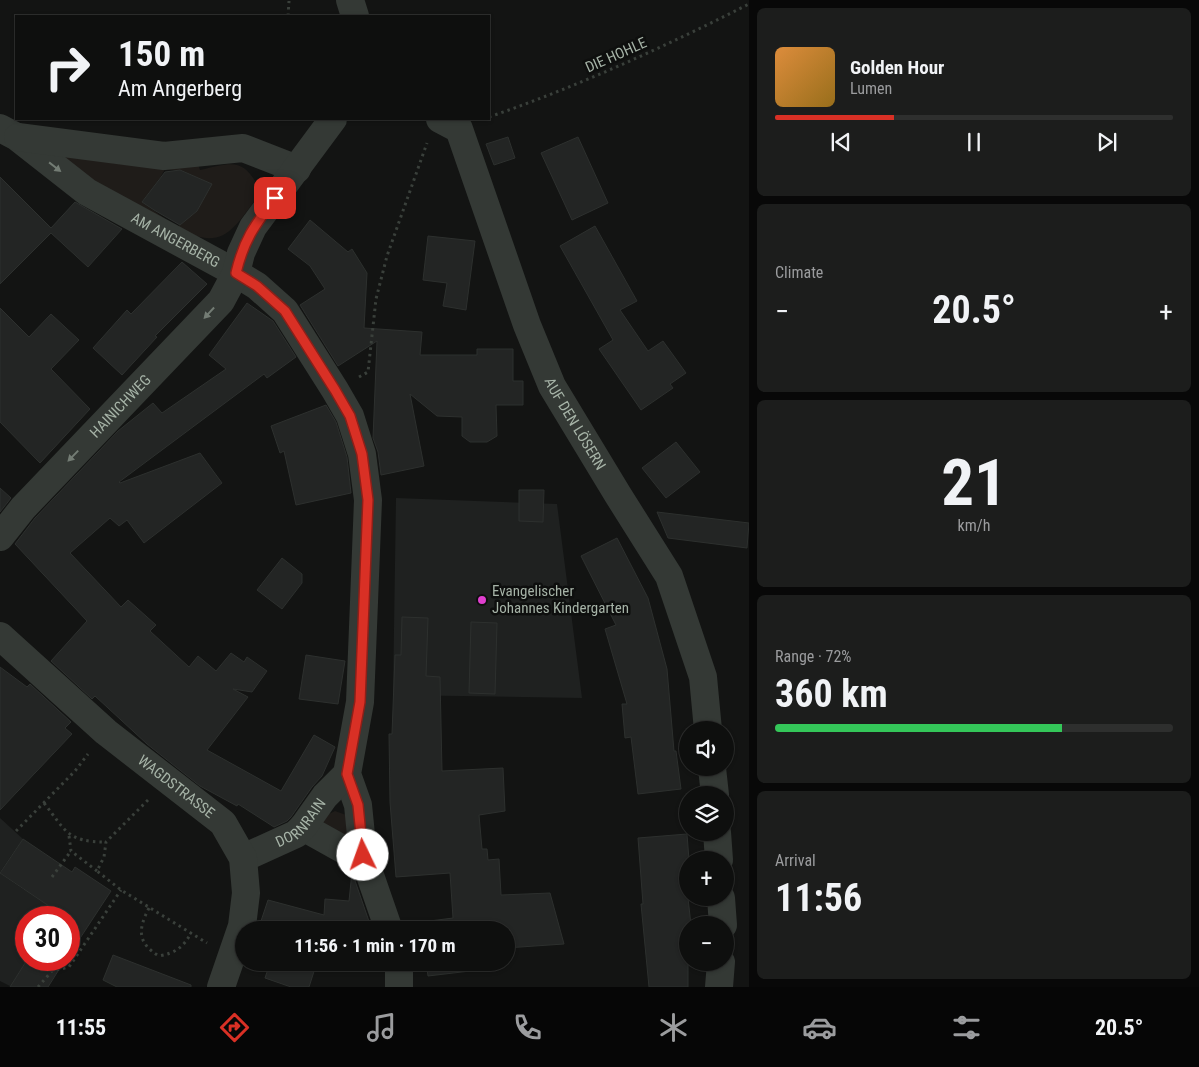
<!DOCTYPE html>
<html lang="en">
<head>
<meta charset="utf-8">
<style>
  body { margin:0; font-family:"Roboto Condensed",sans-serif; background:#1c1d1c; color:#f1f3f6; height:100vh; display:flex; flex-direction:column; font-size:19px; white-space:nowrap }
  * { box-sizing:border-box; margin:0 }
  p { font-size:16px; color:#9b9c9e }
  .icon { flex:none; width:28px; height:28px; fill:none; stroke:currentColor; stroke-width:2; stroke-linecap:round; stroke-linejoin:round }
  .map { position:relative; flex:1; overflow:hidden }
  .details { display:flex; flex-direction:column; gap:8px; padding:8px; background:#080808; width:450px }
  .details>* { flex:none }
  .banner { position:absolute; left:15px; top:15px; width:475px; height:105px; border-radius:0px; box-shadow:0 1px 4px #0004,0 0 0 1px #2e2f2e; background:#0e0f0e; color:#f1f3f6; overflow:hidden }
  .controls { position:absolute; left:679px; top:721px; display:grid; gap:10px }
  .controls a { display:grid; place-items:center; width:55px; height:55px; border-radius:50%; background:#0e0f0e; box-shadow:0 1px 4px #0004,0 0 0 1px #2e2f2e; font-size:25px }
  .speed { position:absolute; left:15px; top:906px; display:flex; gap:10px; font-size:25px; font-weight:700; text-align:center }
  .speed>* { display:grid; place-content:center; width:65px; height:65px; border-radius:50%; background:#0e0f0e; box-shadow:0 1px 4px #0004,0 0 0 1px #2e2f2e; line-height:1 }
  .speed .limit { border:8px solid #d22; background:#fff; color:#111 }
  .pin { position:absolute; display:grid; place-items:center; width:42px; height:42px; color:#fff; margin:-21px; border-radius:10px; box-shadow:0 2px 8px #0006 }
  .me { position:absolute; width:55px; margin:-28px; rotate:357deg; stroke-linejoin:round; filter:drop-shadow(0 0 4px #0008) }
  .turn { display:flex; align-items:center; gap:18px; height:105px; padding:0 20px; font-size:22px }
  .turn .icon { width:65px; height:65px; stroke-width:2.5 }
  .turn b { display:block; font-size:35px; line-height:42px }
  .big { font-size:38px; font-weight:700; line-height:1.1 }
  .details .card { flex:1; display:flex; flex-direction:column; justify-content:center; gap:8px; min-width:0; padding:0 18px; border-radius:8px; background:#1c1d1c }
  .details .dial { align-items:center; gap:0 }
  .dial b { font-size:65px; line-height:1 }
  .song { display:flex; align-items:center; gap:15px }
  .cover { width:60px; height:60px; border-radius:8px; background:linear-gradient(135deg,hsl(30 70% 55%),hsl(40 70% 35%)) }
  .played { height:5px; border-radius:2px; background:linear-gradient(90deg,#d93025 30%,#2e2f2e 30%) }
  .keys { display:flex; justify-content:space-around; direction:ltr }
  .heat { display:flex; justify-content:space-between; align-items:center; font-size:28px; direction:ltr }
  .charge { height:8px; border-radius:4px; background:linear-gradient(90deg,#34c759 72%,#2e2f2e 0) }
  .trip { position:absolute; left:235px; top:921px; width:280px; height:50px; border-radius:25px; background:#0e0f0e; box-shadow:0 1px 4px #0004,0 0 0 1px #2e2f2e; font-weight:700; line-height:50px; text-align:center }
  .tab-bar { display:flex; height:80px; justify-content:space-around; align-items:center; background:#060606; color:#9b9c9e }
  .tab-bar .icon { width:35px; height:35px }
  .tab-bar .selected { color:#d93025 }
  .tab-bar b { font-size:22px; color:#f1f3f6 }
  main { display:flex; flex:1; min-height:0 }
  .map>svg:first-child { display:block }
  .built { fill:#1f2120 }
  .green { fill:#1f1c19 }
  .building { fill:#232524; stroke:#2d302e }
  .lines { fill:none; stroke-linecap:round; stroke-linejoin:round }
  .path { stroke:#3a403b; stroke-width:3; stroke-dasharray:2.5 4; stroke-linecap:butt }
  .minor { stroke:#343935; stroke-width:28 }
  .tertiary { stroke:#343935; stroke-width:28 }
  .oneway { fill:#737c74 }
  .route-casing { stroke:#8d1f18; stroke-width:12 }
  .route { stroke:#d93025; stroke-width:9 }
  .poi-dot { fill:#e03fcf; stroke:#0e0f0e; stroke-width:2 }
  .labels { text-anchor:middle; stroke-width:5; stroke-linejoin:round; paint-order:stroke }
  .street-label { font-size:15px; fill:#a6b3a7; stroke:#0e0f0e }
  .poi-label { font-size:15px; fill:#a6b3a7; stroke:#0e0f0e; text-anchor:start }
</style>
</head>
<body>
<main>
<div class="map">
<svg width="749" height="987" viewBox="0 0 749 987">
  <rect width="100%" height="100%" fill="#131413"/>
  <!-- built -->
  <path class="built" d="M396 498 557 504 582 698 393 695Z
    M0 818 23 839 0 872Z
    M0 873 23 889 52 901 41 917 26 918 27 960 19 973 32 981 12 987 0 981Z"/>
  <!-- green -->
  <path class="green" d="M51 152 118 164 149 166 198 164 200 170C234 162 244 157 261 192 235 226 224 255 177 227L197 211 211 184 183 171 165 169 160 178 142 202 164 218 145 215Z
    M335 811 352 817 348 837 323 831V821L329 814Z"/>
  <!-- building -->
  <path class="building" d="M508 137 515 158 494 165 486 144Z
    M578 137 608 203 572 220 541 153Z
    M180 170 212 184 197 211 180 225 154 210 142 202 165 172Z
    M0 177 51 228 75 202 122 229 88 267 51 233 0 284Z
    M310 220 348 252 352 249 367 273 364 328 422 332 420 355H477V349H513V381H523V405H496L497 436 487 442H470L462 436V417L437 416 410 394 424 466 381 475 378 452 373 438 377 341 338 366 300 305 325 289 310 266 288 249Z
    M595 226 637 301 620 310 648 351 663 341 686 373 670 384 673 388 641 410 599 349 613 340 560 246Z
    M428 236 475 241 466 310 443 306 447 283 423 280Z
    M182 262 207 284 155 336 157 337 122 375 93 348 127 310 131 314Z
    M247 303 273 321 296 357 267 378 264 374 119 482 120 483 200 453 222 483 144 543 127 520 119 526 110 518 70 553 121 607 128 600 156 625 150 631 189 667 198 656 216 671 231 653 244 662 247 657 267 671 252 692 233 689 248 697 207 750 281 791 314 735 335 747 322 776 312 787 291 817 287 821 274 827 238 804 237 806 200 786 147 744 95 696 92 699 51 661 87 621 15 544 35 518 118 431 153 403 162 413 226 369 209 355Z
    M0 308 29 337 51 314 79 340 51 369 90 409 40 463 0 422Z
    M326 405 336 422 347 457 351 493 296 505 284 451 280 453 271 426Z
    M676 442 700 472 666 498 642 468Z
    M0 488 11 498 0 512Z
    M519 490H544L543 522 519 521Z
    M657 512 749 523 747 548 668 538Z
    M617 538 648 598 667 669 674 751H676L681 789 638 794 631 737 625 738 622 704H627L605 629 616 625 581 556Z
    M282 558 302 574V583L282 609 257 590Z
    M402 617 428 618 426 676 440 677 442 771 503 768 505 811 479 815 482 849H487L488 860 499 859 501 895 550 893 564 944 506 948V930H422V922L453 918 450 873 396 877 390 802 389 734H392L395 655H401Z
    M471 622 497 623 495 694 469 693Z
    M306 655 345 661 338 704 299 699Z
    M0 667 27 687 30 684 71 722 65 728 72 734 0 810Z
    M687 834 689 860H688V898L691 925H688V987H649L641 904H643L638 838Z
    M23 839 72 872 75 867 111 891 69 955V918H41L49 906 0 873Z
    M352 872 372 930H258L268 900 324 915 325 899 349 901Z
    M113 955 191 985V987H117L103 980Z
    M27 960H65L48 987H10Z
    M249 962H317L309 987H291L265 978 268 969Z
    M426 962H486L487 969 428 976Z"/>
  <g class="lines">
    <!-- path -->
    <path class="path" d="M288 16 289 1
      M489 117C579 86 664 47 749 4
      M359 377 368 372 376 299 387 256 427 143
      M148 800 106 842 104 857 97 871 121 890 207 943
      M44 803C66 831 67 842 106 842
      M16 831 75 771 88 754
      M69 836 71 851 97 871
      M52 877 71 851
      M149 908C138 929 137 943 159 956 175 953 183 948 191 933
      M38 987 52 971 69 967 121 890"/>
    <!-- minor -->
    <g class="minor">
      <path d="M350 0 355 16"/>
      <path id="s1" d="M440 119 459 129 527 325 552 386 618 495 669 576 703 677 708 730"/>
      <path id="s2" d="M0 128 17 137 87 192 236 273 257 286 285 311 335 390 350 416 362 454 368 500 364 602 360 702 347 774 358 805 363 855 389 930"/>
      <path d="M18 137 164 156 243 148 297 169"/>
      <path id="s3" d="M0 537 23 508 221 301 236 273 241 253 253 227 333 119"/>
      <path d="M712 768 715 795"/>
      <path d="M303 827 346 851 363 855"/>
      <path d="M717 832 719 860"/>
      <path id="s4" d="M243 858 296 834 303 827 325 796 347 774"/>
      <path d="M721 898 723 925"/>
      <path d="M399 962V987"/>
      <path d="M719 987 721 962"/>
    </g>
    <!-- tertiary -->
    <path class="tertiary" id="s5" d="M0 636 106 732 223 823 243 858 246 893 242 926 221 987"/>
  </g>
  <!-- one-way arrows -->
  <defs><path id="oneway-solid" d="M-6-.8H1V-3.2L6.5 0L1 3.2V.8H-6Z" transform="scale(1.25)"/></defs>
  <g class="oneway">
    <use href="#oneway-solid" transform="translate(55 167) rotate(38)"/>
    <use href="#oneway-solid" transform="translate(209 313) rotate(133)"/>
    <use href="#oneway-solid" transform="translate(73 456) rotate(134)"/>
  </g>
  <g class="lines">
    <!-- route casing -->
    <g class="route-casing">
      <path id="route" d="M275 198C255 225 244 239 236 273L257 286 285 311 335 390 350 416 362 454 368 500 364 602 360 702 347 774 358 805 363 855"/>
    </g>
    <!-- route -->
    <use href="#route" class="route"/>
  </g>
  <!-- markers -->
  <circle class="poi-dot" cx="482" cy="600" r="5"/>
  <g class="labels">
    <!-- street labels -->
    <g class="street-label">
      <text transform="translate(616 55) rotate(-24)" y="5">DIE HOHLE</text>
      <text dy="5" stroke="none"><textPath href="#s2" startOffset="209">AM ANGERBERG</textPath></text>
      <text dy="5" stroke="none"><textPath href="#s3" startOffset="178">HAINICHWEG</textPath></text>
      <text dy="5" stroke="none"><textPath href="#s1" startOffset="339">AUF DEN LÖSERN</textPath></text>
      <text dy="5" stroke="none"><textPath href="#s5" startOffset="232">WAGDSTRASSE</textPath></text>
      <text dy="5" stroke="none"><textPath href="#s4" startOffset="69">DORNRAIN</textPath></text>
    </g>
    <!-- poi labels -->
    <g class="poi-label">
      <text x="492" y="596">Evangelischer<tspan x="492" dy="17">Johannes Kindergarten</tspan></text>
    </g>
  </g>
</svg>
<div class="controls">
<a><svg class="icon" aria-label="sound" viewBox="0 0 24 24"><path d="M4 9h4l5-4v14l-5-4H4zM17 9q2 3 0 6"/></svg></a>
<a><svg class="icon" aria-label="layers" viewBox="0 0 24 24"><path d="M12 4l9 5-9 5-9-5zM3 14l9 5 9-5"/></svg></a>
<a>+</a>
<a>−</a>
</div>
<div class="speed"><div class="limit">30</div></div>
<div class="pin" style="left:275px;top:198px;background:#d93025"><svg class="icon" aria-label="arrive" viewBox="0 0 24 24"><path d="M6 21V4h12l-3 4 3 4H6"/></svg></div>
<svg class="me" style="left:363px;top:855px" viewBox="-20 -20 40 40"><circle r="19" fill="#fff"/><path d="M0-13L10 11 0 6-10 11z" fill="#d93025"/></svg>
<div class="trip">11:56 · 1 min · 170 m</div>
<div class="banner">
<div class="turn"><svg class="icon" aria-label="right" viewBox="0 0 24 24"><path d="M7 20v-9h11M14 6l5 5-5 5"/></svg><div><b>150 m</b>Am Angerberg</div></div>
</div>
</div>
<section class="details">
<div class="card">
<div class="song"><i class="cover"></i><div><b>Golden Hour</b><p>Lumen</p></div></div>
<div class="played"></div>
<div class="keys"><svg class="icon" aria-label="previous" viewBox="0 0 24 24"><path d="M18 5L8 12l10 7zM5 5v14"/></svg><svg class="icon" aria-label="pause" viewBox="0 0 24 24"><path d="M8 5v14M16 5v14"/></svg><svg class="icon" aria-label="next" viewBox="0 0 24 24"><path d="M6 5l10 7-10 7zM19 5v14"/></svg></div>
</div>
<div class="card"><p>Climate</p>
<div class="heat"><a>−</a><b class="big">20.5°</b><a>+</a></div>
</div>
<div class="card dial"><b>21</b><p>km/h</p></div>
<div class="card"><p>Range · 72%</p><b class="big">360 km</b><div class="charge"></div></div>
<div class="card"><p>Arrival</p><b class="big">11:56</b></div>
</section>
</main>
<nav class="tab-bar">
<b>11:55</b>
<svg class="icon selected" aria-label="directions" viewBox="0 0 24 24"><path d="M12 3l9 9-9 9-9-9zM9 14v-3h6M13 9l2 2-2 2"/></svg>
<svg class="icon" aria-label="music" viewBox="0 0 24 24"><path d="M9 18V5l10-2v13"/><circle cx="6" cy="18" r="3"/><circle cx="16" cy="16" r="3"/></svg>
<svg class="icon" aria-label="phone" viewBox="0 0 24 24"><path d="M5 4h4l2 5-3 2q2 4 5 5l2-3 5 2v4C11 20 4 13 5 4z"/></svg>
<svg class="icon" aria-label="climate" viewBox="0 0 24 24"><path d="M12 3v18M4 7l16 10M4 17L20 7"/></svg>
<svg class="icon" aria-label="car" viewBox="0 0 24 24"><path d="M5 17H2v-5l4-1 3-4h7l3 4 3 1v5h-3M9 17h6M6 11h13"/><circle cx="7" cy="17" r="2"/><circle cx="17" cy="17" r="2"/></svg>
<svg class="icon" aria-label="filters" viewBox="0 0 24 24"><path d="M4 7h16M4 17h16"/><circle cx="9" cy="7" r="2"/><circle cx="15" cy="17" r="2"/></svg>
<b>20.5°</b>
</nav>
</body>
</html>
